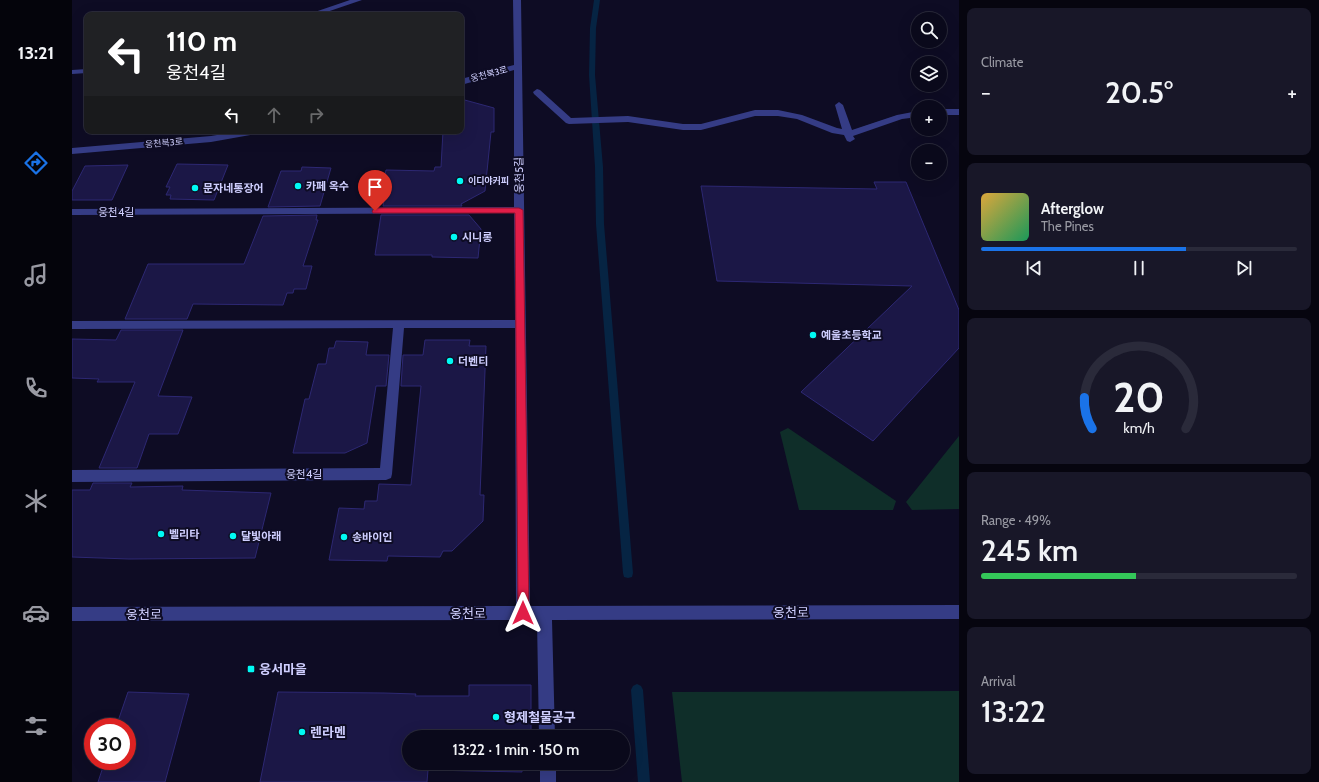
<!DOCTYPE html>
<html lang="en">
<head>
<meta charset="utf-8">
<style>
  body { margin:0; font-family:Cabin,"Noto Sans KR",sans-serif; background:#181728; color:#f1f3f6; height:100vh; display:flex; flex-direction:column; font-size:15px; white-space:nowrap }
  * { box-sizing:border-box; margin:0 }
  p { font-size:13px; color:#999aa3 }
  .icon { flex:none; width:22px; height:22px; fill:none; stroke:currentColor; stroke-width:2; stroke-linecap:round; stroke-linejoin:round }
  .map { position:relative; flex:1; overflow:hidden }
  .panel { display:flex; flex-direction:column; gap:8px; padding:8px; background:#06050f; width:360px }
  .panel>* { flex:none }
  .guide { position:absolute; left:12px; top:12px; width:380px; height:122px; border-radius:8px; box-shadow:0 4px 16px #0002,0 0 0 1px #2a2a3a; background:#202124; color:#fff; overflow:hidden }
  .tools { position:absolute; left:839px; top:12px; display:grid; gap:8px }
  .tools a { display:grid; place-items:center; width:36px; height:36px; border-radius:50%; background:#0a091b; box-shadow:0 4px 16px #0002,0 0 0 1px #2a2a3a; font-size:20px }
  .speed { position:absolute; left:12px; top:718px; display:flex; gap:8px; font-size:20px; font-weight:700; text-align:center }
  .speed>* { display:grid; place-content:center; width:52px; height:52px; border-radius:50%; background:#0a091b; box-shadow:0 4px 16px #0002,0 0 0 1px #2a2a3a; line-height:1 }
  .speed .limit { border:6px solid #d22; background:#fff; color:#111 }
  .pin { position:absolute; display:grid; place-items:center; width:34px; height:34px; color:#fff; margin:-41px -17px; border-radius:50% 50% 50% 0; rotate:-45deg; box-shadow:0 0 4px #0007 }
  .pin .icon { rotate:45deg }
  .me { position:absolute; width:44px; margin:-22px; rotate:0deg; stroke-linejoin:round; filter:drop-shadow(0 0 3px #0008) }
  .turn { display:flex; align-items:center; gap:14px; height:84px; padding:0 16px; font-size:18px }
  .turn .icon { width:52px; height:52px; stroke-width:2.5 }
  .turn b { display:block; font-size:28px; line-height:34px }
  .lanes { display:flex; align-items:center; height:38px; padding:0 16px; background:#0003; justify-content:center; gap:20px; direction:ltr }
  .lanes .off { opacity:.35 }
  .big { font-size:30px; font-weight:600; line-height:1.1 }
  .panel .tile { flex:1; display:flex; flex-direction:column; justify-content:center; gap:6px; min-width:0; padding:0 14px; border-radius:8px; background:#181728 }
  .panel .dial { align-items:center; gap:0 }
  .dial svg { height:104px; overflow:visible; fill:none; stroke:#2a2a3a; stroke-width:7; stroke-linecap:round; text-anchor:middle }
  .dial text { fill:#f1f3f6; stroke:none }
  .song { display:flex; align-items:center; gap:12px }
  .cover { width:48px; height:48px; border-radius:6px; background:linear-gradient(135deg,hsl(40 70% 55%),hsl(150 70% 35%)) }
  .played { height:4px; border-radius:2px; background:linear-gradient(90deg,#1a73e8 65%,#2a2a3a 65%) }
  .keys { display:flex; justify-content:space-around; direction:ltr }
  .heat { display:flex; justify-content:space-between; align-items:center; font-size:22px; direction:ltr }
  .charge { height:6px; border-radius:3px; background:linear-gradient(90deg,#34c759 49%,#2a2a3a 0) }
  .trip { position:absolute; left:330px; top:730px; width:228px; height:40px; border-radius:20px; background:#0a091b; box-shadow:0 4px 16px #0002,0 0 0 1px #2a2a3a; font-weight:600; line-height:40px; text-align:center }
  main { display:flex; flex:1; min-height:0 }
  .tab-bar { display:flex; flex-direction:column; width:72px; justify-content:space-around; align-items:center; background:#04040b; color:#999aa3 }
  .tab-bar .icon { width:28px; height:28px }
  .tab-bar .current { color:#1a73e8 }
  .tab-bar b { font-size:18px; color:#f1f3f6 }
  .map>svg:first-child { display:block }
  .green { fill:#0f2e29 }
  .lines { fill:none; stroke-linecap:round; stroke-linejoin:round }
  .stream { fill:#062443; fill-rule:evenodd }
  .building { fill:#1b1746; stroke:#2d2873 }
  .minor { fill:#353c85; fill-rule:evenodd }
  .route { fill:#e11d48; stroke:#92132f }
  .poi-dot { fill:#00faf4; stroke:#0e0c24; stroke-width:1.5 }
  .labels { text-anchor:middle; stroke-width:4; stroke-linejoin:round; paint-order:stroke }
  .far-street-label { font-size:9px; fill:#cfcfff; stroke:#0e0c24 }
  .far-poi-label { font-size:9px; font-weight:bold; fill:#cfcfff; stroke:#0e0c24; text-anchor:start }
  .street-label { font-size:11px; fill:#cfcfff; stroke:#0e0c24 }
  .poi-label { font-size:11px; font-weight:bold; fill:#cfcfff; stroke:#0e0c24; text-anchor:start }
  .near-street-label { font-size:13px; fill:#cfcfff; stroke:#0e0c24 }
  .near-poi-label { font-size:13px; font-weight:bold; fill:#cfcfff; stroke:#0e0c24; text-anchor:start }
</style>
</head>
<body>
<main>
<nav class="tab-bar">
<b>13:21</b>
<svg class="icon current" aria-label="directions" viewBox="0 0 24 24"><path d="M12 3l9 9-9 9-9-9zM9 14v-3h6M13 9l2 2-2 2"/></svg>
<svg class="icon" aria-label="music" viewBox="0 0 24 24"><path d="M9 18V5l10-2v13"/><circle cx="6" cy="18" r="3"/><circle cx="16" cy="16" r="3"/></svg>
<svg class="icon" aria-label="phone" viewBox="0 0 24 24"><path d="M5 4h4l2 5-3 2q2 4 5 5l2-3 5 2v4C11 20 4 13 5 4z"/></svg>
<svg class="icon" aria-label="climate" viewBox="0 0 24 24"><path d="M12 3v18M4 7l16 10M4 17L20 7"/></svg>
<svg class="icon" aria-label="car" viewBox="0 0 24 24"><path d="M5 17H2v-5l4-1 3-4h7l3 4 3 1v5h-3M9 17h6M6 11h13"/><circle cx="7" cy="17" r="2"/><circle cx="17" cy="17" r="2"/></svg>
<svg class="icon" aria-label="filters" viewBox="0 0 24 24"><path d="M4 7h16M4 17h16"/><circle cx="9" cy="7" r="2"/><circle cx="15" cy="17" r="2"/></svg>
</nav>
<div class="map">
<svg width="887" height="782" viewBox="0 0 887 782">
  <rect width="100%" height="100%" fill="#0e0c24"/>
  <!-- green -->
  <path class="green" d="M716 428 824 501 821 510H727L708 432Z
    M887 436V509L840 510 834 502Z
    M887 691V782H610L600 692Z"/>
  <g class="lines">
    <!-- stream -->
    <path class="stream" d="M522 0H528L524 28 523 75 531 167 532 224 561 573 560 577 556 578 552 577 551 573 524 224 523 167 517 75 518 28Z
      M565 684 569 686 571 690 578 782H566L559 690 561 686Z"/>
  </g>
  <!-- building -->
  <path class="building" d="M389 99 422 108V132H419L413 191 389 204 390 206H311L312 200H308L314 170 362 171 363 167H369L371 131H389Z
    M105 164 156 165 142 200 98 199 99 195H94L98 187H94Z
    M56 165 40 200H0V191L13 166Z
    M230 167 259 168 248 206 196 207 209 171H229Z
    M802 182H834L887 310V348L801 441 729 392 840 286 645 281 629 186 805 189Z
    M245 215 244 220H246L231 266H240L234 289H222L221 293H215L211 305 121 304 115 319H53L76 264H172L191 216Z
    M309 215H397L409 229 406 258 360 257V255H303Z
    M49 330H111L86 396 120 397 106 434H77L65 468H27L63 382H25L27 379 0 378V339L44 340Z
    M353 340H398L397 346H414L408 495H412L411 521 380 551H371L368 557 316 556 315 561 257 560 267 508 292 509 293 501H305L307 484 339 485 349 386H329L331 355H351Z
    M264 341 296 342 294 355H317L314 386H304L295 443 273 453H221L233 399H237L246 364H254L257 348H262Z
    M21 483H60L58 487 111 486 110 490 199 493 183 558 57 559 0 557V490H18Z
    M397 685H459V737H337V763H450V772L356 770 355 782H188L206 692 312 693 344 694 343 696H397Z
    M56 692 117 694 93 782H26L33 761H55V727H44Z"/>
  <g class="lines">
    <!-- minor -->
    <path class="minor" d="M278 0H290L246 15H234Z
      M441 0H449L458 606 887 605V619L480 620 483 737H467L465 620 0 621V607L444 606 443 328H332L320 474 319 478 314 480 0 482V470L308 468 321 328 0 329V321L443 320 442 213 0 215V209L442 207V70L389 85V79L442 65Z
      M15 69V73L0 74V70Z
      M465 89 468 90 499 118 556 116 611 124H629L683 110H706L730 115 765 128 770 129 763 105 767 102 771 105 780 130 825 115 846 111V117L830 119 781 136 783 139 778 142 775 141 772 135 760 133 725 119 706 116H683L629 130H611L556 122 497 124 494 123 462 94 461 92Z
      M868 109H887V115H868Z
      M169 131H188L184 134 139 142 0 154V148L139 136Z
      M468 763H484V782H468Z"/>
  </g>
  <!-- route -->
  <path class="route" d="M303 208H447L451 210 457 613 455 617 451 619 447 617 446 613 443 213H301L300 211Z"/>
  <!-- markers -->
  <g class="poi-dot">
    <circle cx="388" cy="181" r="4"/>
    <circle cx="226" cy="186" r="4"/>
    <circle cx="123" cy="188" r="4"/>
    <circle cx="382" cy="237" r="4"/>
    <circle cx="741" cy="335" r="4"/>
    <circle cx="378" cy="361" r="4"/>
    <circle cx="89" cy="534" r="4"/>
    <circle cx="161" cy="536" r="4"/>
    <circle cx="272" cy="537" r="4"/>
    <rect x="175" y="665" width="8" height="8" rx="2"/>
    <circle cx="424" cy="717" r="4"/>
    <circle cx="230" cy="732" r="4"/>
  </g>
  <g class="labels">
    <!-- far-street labels -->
    <g class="far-street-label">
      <text transform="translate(417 74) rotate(-15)" y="3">웅천북3로</text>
      <text transform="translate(92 143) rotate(-5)" y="3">웅천북3로</text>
    </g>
    <!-- far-poi labels -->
    <g class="far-poi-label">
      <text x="396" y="184">이디야커피</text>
    </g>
    <!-- street labels -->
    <g class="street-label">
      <text transform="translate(447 175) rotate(-91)" y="4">웅천5길</text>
      <text x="44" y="216">웅천4길</text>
      <text x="232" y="478">웅천4길</text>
    </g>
    <!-- poi labels -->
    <g class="poi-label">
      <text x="234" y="190">카페 옥수</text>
      <text x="131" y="192">문자네통장어</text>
      <text x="390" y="241">시니롱</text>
      <text x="749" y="339">예울초등학교</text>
      <text x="386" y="365">더벤티</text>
      <text x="97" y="538">벨리타</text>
      <text x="169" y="540">달빛아래</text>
      <text x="280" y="541">송바이인</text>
    </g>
    <!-- near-street labels -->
    <g class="near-street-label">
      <text x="719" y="617">웅천로</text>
      <text x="396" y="618">웅천로</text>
      <text x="72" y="619">웅천로</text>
    </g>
    <!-- near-poi labels -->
    <g class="near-poi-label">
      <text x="187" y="674">웅서마을</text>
      <text x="432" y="722">형제철물공구</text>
      <text x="238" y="737">렌라멘</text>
    </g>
  </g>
</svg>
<div class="tools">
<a><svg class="icon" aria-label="search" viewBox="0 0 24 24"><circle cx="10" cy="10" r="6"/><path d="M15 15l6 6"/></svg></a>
<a><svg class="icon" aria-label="layers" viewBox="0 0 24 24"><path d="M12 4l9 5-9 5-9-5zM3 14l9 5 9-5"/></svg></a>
<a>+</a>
<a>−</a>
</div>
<div class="speed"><div class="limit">30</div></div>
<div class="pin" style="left:303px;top:211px;background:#d93025"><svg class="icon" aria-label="arrive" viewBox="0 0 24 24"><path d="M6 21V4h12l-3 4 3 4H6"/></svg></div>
<svg class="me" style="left:451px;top:613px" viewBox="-20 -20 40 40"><path d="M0-17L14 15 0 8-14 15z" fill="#e11d48" stroke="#fff" stroke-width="4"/></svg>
<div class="trip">13:22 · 1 min · 150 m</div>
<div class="guide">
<div class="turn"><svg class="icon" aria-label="left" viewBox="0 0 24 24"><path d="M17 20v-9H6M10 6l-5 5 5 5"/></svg><div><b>110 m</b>웅천4길</div></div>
<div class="lanes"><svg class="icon" aria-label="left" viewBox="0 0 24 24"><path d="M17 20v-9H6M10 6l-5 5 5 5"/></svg><svg class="icon off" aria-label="ahead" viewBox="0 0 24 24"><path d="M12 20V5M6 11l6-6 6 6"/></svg><svg class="icon off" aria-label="right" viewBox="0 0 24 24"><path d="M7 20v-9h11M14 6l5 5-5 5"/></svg></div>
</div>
</div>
<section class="panel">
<div class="tile"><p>Climate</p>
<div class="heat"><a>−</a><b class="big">20.5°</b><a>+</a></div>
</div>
<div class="tile">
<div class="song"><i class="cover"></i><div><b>Afterglow</b><p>The Pines</p></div></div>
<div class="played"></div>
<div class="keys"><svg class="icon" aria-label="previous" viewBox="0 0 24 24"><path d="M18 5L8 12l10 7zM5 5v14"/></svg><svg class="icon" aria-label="pause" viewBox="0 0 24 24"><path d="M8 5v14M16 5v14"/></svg><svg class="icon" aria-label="next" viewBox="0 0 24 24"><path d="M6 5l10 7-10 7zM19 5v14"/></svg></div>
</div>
<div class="tile dial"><svg viewBox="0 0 100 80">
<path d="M14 69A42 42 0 1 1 86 69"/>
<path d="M14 69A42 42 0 0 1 8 45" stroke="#1a73e8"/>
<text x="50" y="56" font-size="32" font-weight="700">20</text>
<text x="50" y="72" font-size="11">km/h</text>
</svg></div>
<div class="tile"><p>Range · 49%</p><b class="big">245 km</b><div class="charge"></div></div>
<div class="tile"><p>Arrival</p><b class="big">13:22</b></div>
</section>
</main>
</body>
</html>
